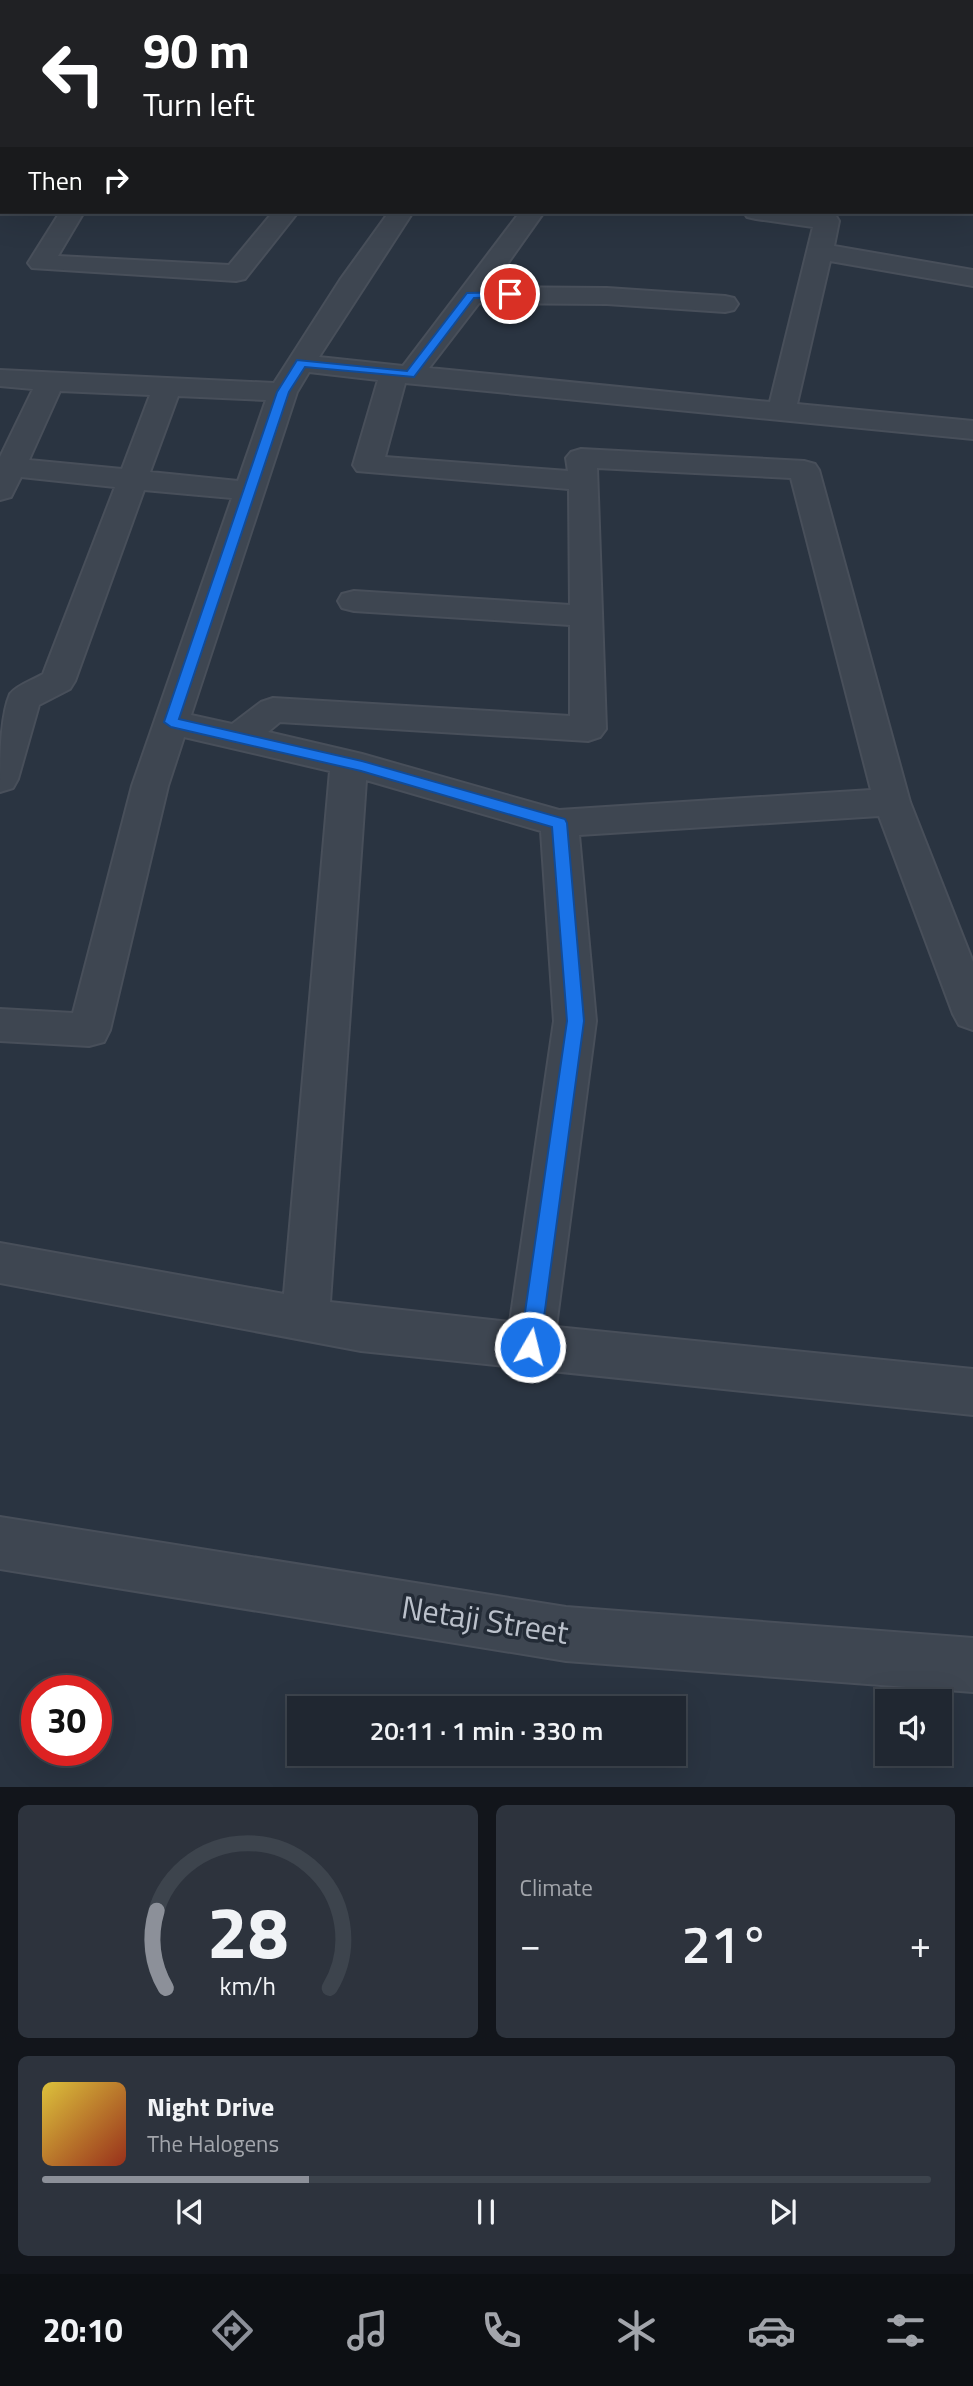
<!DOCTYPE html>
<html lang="en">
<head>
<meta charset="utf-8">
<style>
  body { margin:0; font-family:"Titillium Web",sans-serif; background:#2d333d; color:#f1f3f6; height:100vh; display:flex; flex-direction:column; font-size:26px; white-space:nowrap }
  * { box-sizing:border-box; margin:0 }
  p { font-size:23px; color:#a2a5ab }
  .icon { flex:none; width:38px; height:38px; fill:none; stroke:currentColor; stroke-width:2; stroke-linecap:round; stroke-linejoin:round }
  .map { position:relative; height:1787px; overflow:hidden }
  .panel { display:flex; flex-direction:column; gap:18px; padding:18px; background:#12151b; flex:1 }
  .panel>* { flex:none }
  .banner { position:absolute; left:0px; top:0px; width:973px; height:214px; box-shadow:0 7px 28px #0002,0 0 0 2px #3d444d; background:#202124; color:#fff; overflow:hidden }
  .controls { position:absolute; left:875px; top:1689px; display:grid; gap:14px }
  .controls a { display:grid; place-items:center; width:77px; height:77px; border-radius:0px; background:#202731; box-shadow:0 7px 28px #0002,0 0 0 2px #3d444d; font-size:35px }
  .speed { position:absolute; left:21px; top:1675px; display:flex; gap:14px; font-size:35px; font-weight:700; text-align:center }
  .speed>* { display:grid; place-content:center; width:91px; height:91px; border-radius:50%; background:#202731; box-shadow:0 7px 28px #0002,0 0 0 2px #3d444d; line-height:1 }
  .speed .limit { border:10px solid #d22; background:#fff; color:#111 }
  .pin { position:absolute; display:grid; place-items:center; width:60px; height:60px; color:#fff; margin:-30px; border:4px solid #fff; border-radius:50%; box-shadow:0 2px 7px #0007 }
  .me { position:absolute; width:77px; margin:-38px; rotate:8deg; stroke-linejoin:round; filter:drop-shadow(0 0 5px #0008) }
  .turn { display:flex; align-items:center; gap:24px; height:147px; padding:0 28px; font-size:32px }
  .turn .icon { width:91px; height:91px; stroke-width:2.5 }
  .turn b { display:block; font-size:49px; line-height:60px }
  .then { display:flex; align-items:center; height:66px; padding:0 28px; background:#0003; gap:14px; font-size:26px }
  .big { font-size:52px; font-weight:600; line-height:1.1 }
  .panel .widget { flex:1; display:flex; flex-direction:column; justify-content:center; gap:10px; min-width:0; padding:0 24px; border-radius:10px; background:#2d333d }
  .panel .dial { align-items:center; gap:0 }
  .dial svg { height:182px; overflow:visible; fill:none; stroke:#3d444d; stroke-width:7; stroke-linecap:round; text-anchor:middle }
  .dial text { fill:#f1f3f6; stroke:none }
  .song { display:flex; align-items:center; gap:21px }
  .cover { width:84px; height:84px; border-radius:10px; background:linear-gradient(135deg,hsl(50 70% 55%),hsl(10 70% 35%)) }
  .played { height:7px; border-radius:4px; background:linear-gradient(90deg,#8c9099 30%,#3d444d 30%) }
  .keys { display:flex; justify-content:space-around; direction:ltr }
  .heat { display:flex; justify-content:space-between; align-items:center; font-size:38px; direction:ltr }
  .panel .tiles { flex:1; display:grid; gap:18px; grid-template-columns:1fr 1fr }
  .widget:last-child { grid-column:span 2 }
  .trip { position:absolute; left:287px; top:1696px; width:399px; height:70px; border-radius:0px; background:#202731; box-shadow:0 7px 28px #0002,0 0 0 2px #3d444d; font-weight:600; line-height:70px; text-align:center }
  .menu { display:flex; height:112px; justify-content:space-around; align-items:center; background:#0d1014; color:#a2a5ab }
  .menu .icon { width:49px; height:49px }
  .menu .active { color:#8c9099 }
  .menu b { font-size:32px; color:#f1f3f6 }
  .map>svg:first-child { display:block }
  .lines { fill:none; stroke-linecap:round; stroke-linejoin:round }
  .minor-casing { stroke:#484f5a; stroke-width:4 }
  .tertiary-casing { stroke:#484f5a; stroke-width:4 }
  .minor { fill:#3e4651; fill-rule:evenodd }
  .tertiary { fill:#3e4651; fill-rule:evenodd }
  .route { fill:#1a73e8; stroke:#114b97; stroke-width:2 }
  .labels { text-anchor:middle; stroke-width:7; stroke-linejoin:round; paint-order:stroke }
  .near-street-label { font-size:32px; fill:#bbc1cb; stroke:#232b36 }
</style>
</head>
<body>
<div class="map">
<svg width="973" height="1788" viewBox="0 0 973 1788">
  <rect width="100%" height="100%" fill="#2a3441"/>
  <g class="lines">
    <!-- minor casing -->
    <g class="minor-casing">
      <path id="minor" d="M175 0H197L174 2Z
        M293 0H314L292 2Z
        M600 0H622L599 2Z
        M839 0H867L868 2H840Z
        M0 6H2V18H0Z
        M0 41H2L0 56Z
        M0 156H2V170H0Z
        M60 212H84L58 256 229 265 273 212H298L245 279 236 281 32 268 28 263Z
        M389 212H413L319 357 403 366 520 212H544L491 287 607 288 725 296 734 298 738 304 734 310 725 312 607 304 479 303 429 368 770 402 813 227 756 219 747 217 744 212H813L836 216 839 221 834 246 973 270V286L830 261 797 404 973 421V439L405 383 385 457 568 471 566 458 571 452 581 449 804 461 815 464 819 470 910 802 973 962V1030L959 1025 953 1014 879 816 579 835 596 1021 556 1327 973 1369V1415L361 1351 0 1283V1243L284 1294 330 771 184 737 168 786 110 1030 104 1042 89 1046 0 1041V1009L73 1013 132 786 232 498 144 490 75 681 70 689 39 705 18 779 13 788 0 792C0 763 0 717 10 694 17 685 33 680 43 674L115 487 21 477 11 497 0 500V457L33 389 0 386V370L274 383 340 280ZM309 372 378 380 353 465 357 471 569 489 570 605 354 591 342 594 338 601 342 608 354 611 570 625V716L273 698 261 702 232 724 191 715 297 392ZM60 391 150 395 122 469 29 460ZM178 396 266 400 238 481 150 472ZM597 468 791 478 871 790 559 810 362 754 268 732 280 722 588 741 600 737 606 729ZM366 780 541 831 554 1021 510 1322 330 1302Z
        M0 1517 566 1607 973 1638V1692L566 1661 0 1569Z"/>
    </g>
    <!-- tertiary casing -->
    <g class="tertiary-casing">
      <path id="tertiary" d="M57 0H86L87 2H58Z
        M971 129H973V143H971Z"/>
    </g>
    <!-- minor -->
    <use href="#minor" class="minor"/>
    <!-- tertiary -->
    <use href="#tertiary" class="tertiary"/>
  </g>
  <!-- route -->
  <path class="route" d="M514 292 515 294 510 297 474 298 414 377 305 367 289 392 179 719 362 761 565 819 567 823 584 1021 540 1347 537 1354 530 1356 523 1354 520 1347 567 1021 552 827 361 771 171 727 164 722 277 392 297 360 407 371 467 293Z"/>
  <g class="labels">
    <!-- near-street labels -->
    <g class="near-street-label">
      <text transform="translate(485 1620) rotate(9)" y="11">Netaji Street</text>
    </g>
  </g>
</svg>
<div class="controls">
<a><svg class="icon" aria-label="sound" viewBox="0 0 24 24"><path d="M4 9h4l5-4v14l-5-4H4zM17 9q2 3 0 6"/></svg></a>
</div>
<div class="speed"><div class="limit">30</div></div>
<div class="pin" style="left:510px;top:294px;background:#d93025"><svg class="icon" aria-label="arrive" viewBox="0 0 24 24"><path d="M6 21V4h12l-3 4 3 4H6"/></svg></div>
<svg class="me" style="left:530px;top:1347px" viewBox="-20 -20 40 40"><circle r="17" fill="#1a73e8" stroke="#fff" stroke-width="3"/><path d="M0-11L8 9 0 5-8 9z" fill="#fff"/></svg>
<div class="trip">20:11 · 1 min · 330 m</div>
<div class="banner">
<div class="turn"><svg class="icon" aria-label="left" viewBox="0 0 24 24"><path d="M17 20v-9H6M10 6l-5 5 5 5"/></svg><div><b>90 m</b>Turn left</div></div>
<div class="then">Then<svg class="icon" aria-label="right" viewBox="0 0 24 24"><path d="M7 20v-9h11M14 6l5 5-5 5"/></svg></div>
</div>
</div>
<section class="panel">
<div class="tiles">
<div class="widget dial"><svg viewBox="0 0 100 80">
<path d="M14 69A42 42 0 1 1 86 69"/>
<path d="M14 69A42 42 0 0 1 10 35" stroke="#8c9099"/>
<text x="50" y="56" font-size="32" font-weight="700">28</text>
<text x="50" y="72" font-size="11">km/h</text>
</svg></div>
<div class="widget"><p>Climate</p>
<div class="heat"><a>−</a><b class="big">21°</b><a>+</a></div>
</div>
<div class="widget">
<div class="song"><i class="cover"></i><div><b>Night Drive</b><p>The Halogens</p></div></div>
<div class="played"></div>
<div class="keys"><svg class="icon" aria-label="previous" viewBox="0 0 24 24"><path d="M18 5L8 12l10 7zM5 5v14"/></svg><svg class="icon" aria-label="pause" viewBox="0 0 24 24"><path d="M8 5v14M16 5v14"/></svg><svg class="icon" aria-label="next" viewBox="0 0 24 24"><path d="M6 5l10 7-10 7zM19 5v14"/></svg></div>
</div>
</div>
</section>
<nav class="menu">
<b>20:10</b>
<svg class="icon active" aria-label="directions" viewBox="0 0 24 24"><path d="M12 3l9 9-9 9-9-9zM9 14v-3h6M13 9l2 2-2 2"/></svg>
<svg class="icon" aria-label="music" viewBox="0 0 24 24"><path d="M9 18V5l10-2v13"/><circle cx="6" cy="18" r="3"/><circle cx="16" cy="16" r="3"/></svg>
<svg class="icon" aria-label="phone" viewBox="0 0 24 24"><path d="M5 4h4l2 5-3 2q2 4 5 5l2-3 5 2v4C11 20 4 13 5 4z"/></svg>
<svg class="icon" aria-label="climate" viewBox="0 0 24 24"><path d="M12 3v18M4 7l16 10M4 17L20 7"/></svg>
<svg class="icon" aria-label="car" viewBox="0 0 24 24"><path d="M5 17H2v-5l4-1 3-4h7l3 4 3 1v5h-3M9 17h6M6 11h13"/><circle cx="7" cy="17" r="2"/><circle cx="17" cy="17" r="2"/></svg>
<svg class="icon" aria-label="filters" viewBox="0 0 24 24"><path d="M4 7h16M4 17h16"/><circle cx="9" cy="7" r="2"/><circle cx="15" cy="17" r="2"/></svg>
</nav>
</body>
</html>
